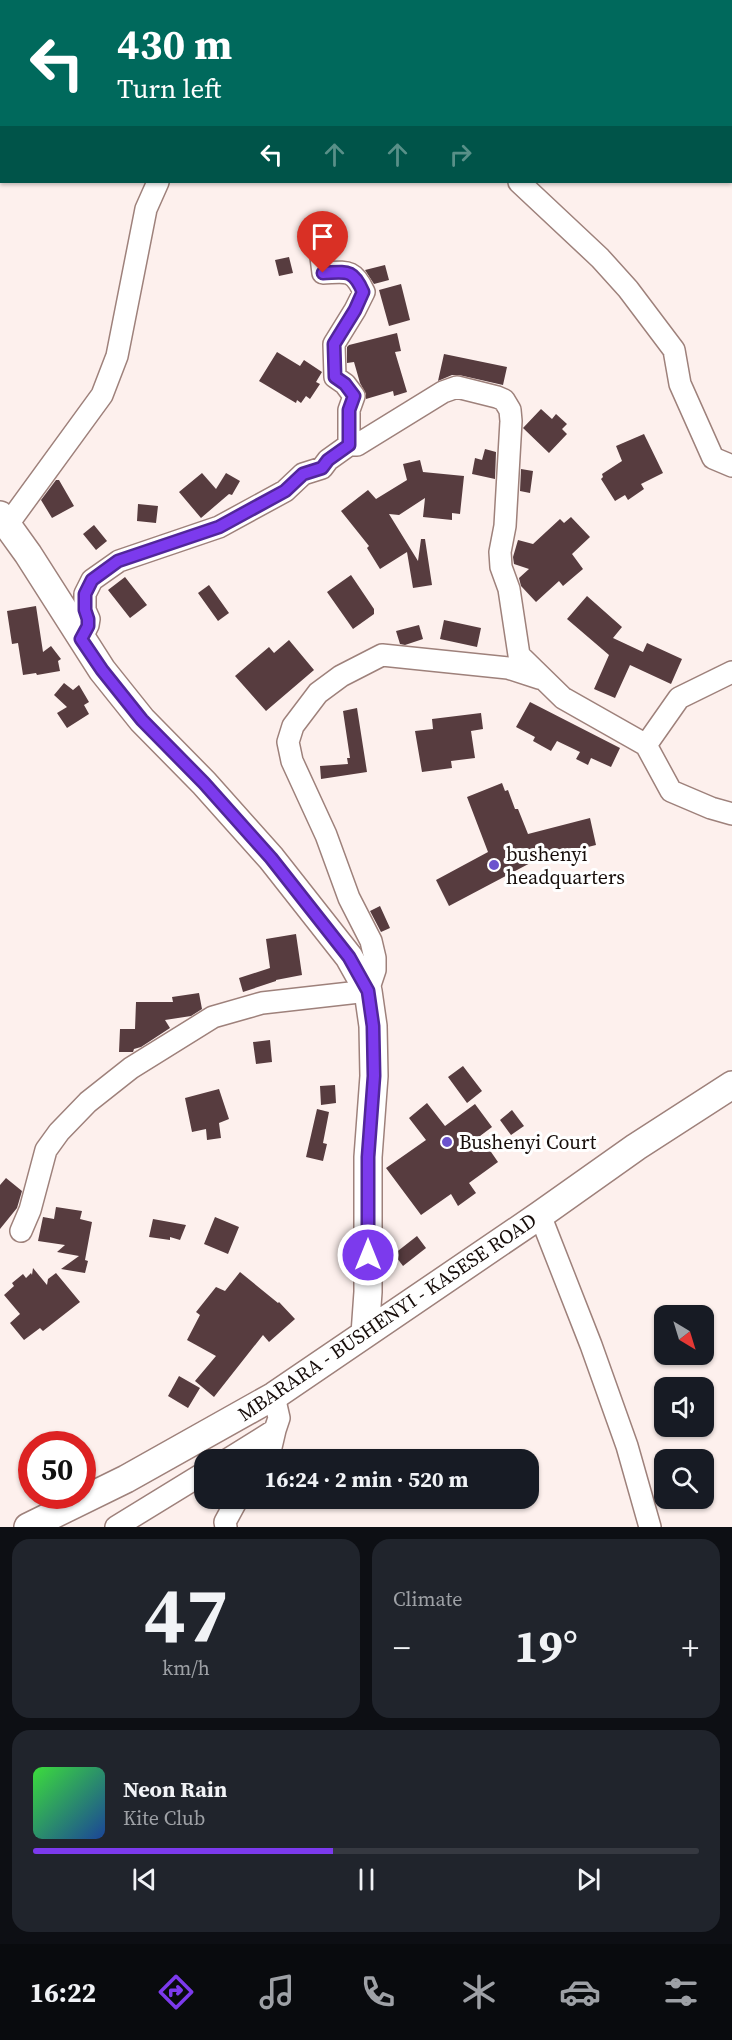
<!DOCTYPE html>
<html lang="en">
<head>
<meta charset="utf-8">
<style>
  body { margin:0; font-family:"Source Serif 4",serif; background:#20242c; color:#f1f3f6; height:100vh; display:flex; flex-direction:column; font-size:22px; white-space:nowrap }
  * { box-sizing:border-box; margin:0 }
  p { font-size:20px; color:#9ea1a6 }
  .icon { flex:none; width:33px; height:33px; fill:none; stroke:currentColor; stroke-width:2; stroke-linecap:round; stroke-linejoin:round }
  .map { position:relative; height:1527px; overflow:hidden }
  .details { display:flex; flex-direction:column; gap:12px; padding:12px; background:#0d0f14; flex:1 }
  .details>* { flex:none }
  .hud { position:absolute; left:0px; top:0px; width:732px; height:183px; box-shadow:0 2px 4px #0004; background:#00695c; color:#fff; overflow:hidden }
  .needle { width:39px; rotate:142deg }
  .controls { position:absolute; left:654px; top:1305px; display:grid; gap:12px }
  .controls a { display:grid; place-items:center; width:60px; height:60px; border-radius:12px; background:#171b24; box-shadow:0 2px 4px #0004; font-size:30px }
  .speed { position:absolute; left:18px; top:1431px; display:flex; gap:12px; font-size:30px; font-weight:700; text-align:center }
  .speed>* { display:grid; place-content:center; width:78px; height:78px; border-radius:50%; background:#171b24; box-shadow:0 2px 4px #0004; line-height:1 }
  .speed .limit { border:9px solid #d22; background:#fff; color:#111 }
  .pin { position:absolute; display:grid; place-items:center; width:51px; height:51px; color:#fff; margin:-62px -26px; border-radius:50% 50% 50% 0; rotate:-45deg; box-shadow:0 0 6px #0007 }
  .pin .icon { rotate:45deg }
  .me { position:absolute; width:66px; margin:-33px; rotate:0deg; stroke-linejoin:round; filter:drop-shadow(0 0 4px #0008) }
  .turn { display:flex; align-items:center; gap:21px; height:126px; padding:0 18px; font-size:27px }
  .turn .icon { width:78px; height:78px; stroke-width:2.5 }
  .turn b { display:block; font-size:42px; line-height:51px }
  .lanes { display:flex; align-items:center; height:57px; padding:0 18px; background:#0003; justify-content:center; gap:30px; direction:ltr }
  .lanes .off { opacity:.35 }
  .big { font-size:45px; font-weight:700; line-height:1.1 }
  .details .tile { flex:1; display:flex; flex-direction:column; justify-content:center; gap:9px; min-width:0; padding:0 21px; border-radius:18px; background:#20242c }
  .details .dial { align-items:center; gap:0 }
  .dial b { font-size:78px; line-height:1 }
  .song { display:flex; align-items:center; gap:18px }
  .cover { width:72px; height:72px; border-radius:9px; background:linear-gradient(135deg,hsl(120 70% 55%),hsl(220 70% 35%)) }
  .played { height:6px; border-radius:3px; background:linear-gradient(90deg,#7c3aed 45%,#363941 45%) }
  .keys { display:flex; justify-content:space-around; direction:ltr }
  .heat { display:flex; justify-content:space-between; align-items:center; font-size:33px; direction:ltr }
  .details .tiles { flex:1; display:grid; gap:12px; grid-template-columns:1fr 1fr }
  .tile:last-child { grid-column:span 2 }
  .trip { position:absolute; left:194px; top:1449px; width:345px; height:60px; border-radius:18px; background:#171b24; box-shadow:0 2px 4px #0004; font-weight:700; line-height:60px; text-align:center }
  .tab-bar { display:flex; height:96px; justify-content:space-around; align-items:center; background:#090b0e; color:#9ea1a6 }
  .tab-bar .icon { width:42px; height:42px }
  .tab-bar .selected { color:#7c3aed }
  .tab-bar b { font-size:27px; color:#f1f3f6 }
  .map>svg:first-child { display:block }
  .building { fill:#573c3f }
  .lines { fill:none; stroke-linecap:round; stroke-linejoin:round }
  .minor-casing { stroke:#9e817b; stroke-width:24 }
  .major-casing { stroke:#9e817b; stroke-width:30 }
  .minor { stroke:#fff; stroke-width:21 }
  .major { stroke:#fff; stroke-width:27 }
  .route-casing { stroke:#51269a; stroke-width:15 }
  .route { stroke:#7c3aed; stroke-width:10 }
  .poi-dot { fill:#6b53cd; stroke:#fff; stroke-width:2 }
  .labels { text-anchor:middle; stroke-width:6; stroke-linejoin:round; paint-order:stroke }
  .poi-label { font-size:20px; fill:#170d0a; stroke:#fff; text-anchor:start }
  .street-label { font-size:20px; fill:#170d0a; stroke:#fff }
</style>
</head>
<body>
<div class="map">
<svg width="732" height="1527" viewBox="0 0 732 1527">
  <rect width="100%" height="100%" fill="#fdf0ed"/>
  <!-- building -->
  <path class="building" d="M326 232 334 244 329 247 318 245 315 239Z
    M289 257 293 273 279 276 275 260Z
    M385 265 389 280 374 284 365 270Z
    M401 284 410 320 389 326 379 290Z
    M397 333 401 351 395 352 407 392 394 396 393 391 366 399V394L360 383 354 362 347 363V347L349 345Z
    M277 352 300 366 304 360 322 372 316 382 320 384 310 399 306 396 301 403 297 400 296 403 259 381Z
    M444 354 507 367 503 385 459 375H452L438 381Z
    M541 409 552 419 556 414 567 424 562 429 567 434 549 453 523 428Z
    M644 434 663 473 641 484 644 489 628 500 625 495 615 501 601 479 603 477 602 474 622 461 616 446Z
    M485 449 496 452 495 479 472 474 475 458 482 460Z
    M420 460 423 472 464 476 460 514 452 513V520L423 517 425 498 399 515 389 514 418 561 421 539H425L432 585 413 588 407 552 380 569 367 548 369 546 341 511 368 490 376 499 407 480 403 464Z
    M521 469 533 471 530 493 520 491Z
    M202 473 216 489 226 473 240 481 232 495 229 494 201 518 179 492Z
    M56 480H59L74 506 52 518 41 500Z
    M138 504 158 506 156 523 137 521Z
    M571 517 590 537 572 554 583 569 563 586 559 581 536 602 521 586 519 578 529 569 514 564 513 557 518 540 533 544 560 519 564 523Z
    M94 525 107 541 96 550 83 534Z
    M351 575 374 609V614L353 629 327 592Z
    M125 577 147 605 130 618 108 590Z
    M209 585 229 613 218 621 198 593Z
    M587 596 622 627 613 638 643 652 647 643 682 659 671 684 630 665 615 698 594 689 609 655 567 619Z
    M36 606 43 652 51 646 61 659 58 661 60 671 37 675 36 673 23 675 18 643 12 644 7 611Z
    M444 620 481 628 477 647 440 639Z
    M419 625 423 639 405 645 400 644 396 631Z
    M289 640 314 670 266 711 235 676 269 647 274 653Z
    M64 683 73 690 79 685 89 702 84 705 89 714 67 728 57 713 67 707 54 695Z
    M530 702 620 748 611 767 591 758 588 765 576 759 580 752 557 741 551 751 533 741 535 737 516 727Z
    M357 708 367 772 321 779 320 766 348 764 347 758H350L343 711Z
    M481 713 483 729 471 731 475 758 451 761 452 768 422 772 415 731 433 729 432 719Z
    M502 783 505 791 508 790 515 809H518L528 834 590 818 596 845 536 860 449 906 436 880 488 852 467 797Z
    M380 906 390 928 381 932 370 911Z
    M296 934 302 975 276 980V981L243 992 239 978 270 968 266 939Z
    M199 993 202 1009 191 1016 165 1020 170 1028 141 1047 134 1049 133 1052H119L120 1029H135L136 1002H173L172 997Z
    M270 1040 272 1062 256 1064 253 1042Z
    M463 1066 482 1091 467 1103 448 1077Z
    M335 1085 336 1103 321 1105 320 1086Z
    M219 1089 229 1119 219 1123 221 1138 207 1140 206 1129 192 1132 185 1098Z
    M427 1103 445 1126 475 1104 492 1127 480 1136 498 1162 469 1183 476 1193 458 1206 451 1194 421 1215 386 1168 426 1140 409 1118Z
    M317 1109 329 1112 323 1143 327 1144 323 1161 306 1157Z
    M512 1110 524 1126 511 1135 500 1120Z
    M6 1178 22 1191 17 1208 0 1229V1185Z
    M56 1207 82 1211 80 1219 92 1222 85 1260 88 1261 85 1273 61 1269 79 1256 57 1252 65 1245 38 1241 43 1217 54 1219Z
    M215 1217 239 1227 228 1254 204 1244Z
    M153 1219 186 1225 180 1240 170 1237V1240L149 1237Z
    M417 1236 426 1248 403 1266 394 1254Z
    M33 1268 47 1285 48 1279 56 1273 80 1302 43 1331 40 1328 24 1340 10 1323 20 1314 4 1295 14 1286 12 1283 23 1274 26 1278 31 1273 32 1275Z
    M240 1272 278 1303 279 1302 295 1319 269 1342 263 1335 214 1397 195 1381 216 1356 187 1340 200 1315 196 1312 216 1287 225 1291Z
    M179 1376 200 1388 188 1408 168 1396Z"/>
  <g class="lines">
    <!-- minor casing -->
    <g class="minor-casing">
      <path id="minor" d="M519 182 600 258 628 289 674 350 680 384 713 458 732 466
        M321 257 323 273C346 272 353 268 364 292L355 310 334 344 335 377 345 384 354 396 349 410V445
        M8 524 102 395 117 356 146 209 158 182
        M81 639 88 625 89 619 85 610V594L92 580 119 561 219 527 285 491 303 474 322 468 328 460 349 445H357L443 392 457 387 497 397 504 400 510 410 511 421 505 526 500 552 501 567 509 589 519 655 563 698 646 745 671 791 711 808 732 814
        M646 745 679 698 732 672
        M540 1215 591 1345 627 1446 650 1527
        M21 1231 30 1210 46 1150 59 1132 88 1102 131 1068 213 1017 262 1003 368 991 375 970V958L371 941 349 898 326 835 292 761 288 742 293 726 318 693 341 676 382 655 508 668 539 678
        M227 1460 275 1430 279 1418 274 1396
        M268 1460 275 1430
        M116 1527 204 1473
        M226 1527 225 1522 238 1498"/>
    </g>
    <!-- major casing -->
    <g class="major-casing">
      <path id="major" d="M0 515 28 554 102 670 142 720 204 783 271 858 349 957 368 991 373 1026 374 1076 368 1157V1292L365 1334
        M28 1527 126 1479 274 1396 540 1215 636 1147 732 1085"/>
    </g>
    <!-- minor -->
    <use href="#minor" class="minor"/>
    <!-- major -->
    <use href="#major" class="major"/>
  </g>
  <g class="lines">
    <!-- route casing -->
    <g class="route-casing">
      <path id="route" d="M323 273C346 272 353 268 363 292L355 310 334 344 335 377 345 384 354 396 349 410V445L328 460 322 468 303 474 285 491 219 527 118 561 92 580 85 594V610L88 619V626L81 639 102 670 142 720 204 783 271 858 349 957 368 991 373 1026 374 1076 368 1157V1255"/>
    </g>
    <!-- route -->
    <use href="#route" class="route"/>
  </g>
  <!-- markers -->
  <g class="poi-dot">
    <circle cx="494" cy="865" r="6"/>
    <circle cx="447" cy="1142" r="6"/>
  </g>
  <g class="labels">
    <!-- poi labels -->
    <g class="poi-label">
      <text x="506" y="861">bushenyi<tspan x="506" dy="23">headquarters</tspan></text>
      <text x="459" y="1149">Bushenyi Court</text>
    </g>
    <!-- street labels -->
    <g class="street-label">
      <text transform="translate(387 1317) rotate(-34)" y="7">MBARARA - BUSHENYI - KASESE ROAD</text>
    </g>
  </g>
</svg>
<div class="controls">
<a><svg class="needle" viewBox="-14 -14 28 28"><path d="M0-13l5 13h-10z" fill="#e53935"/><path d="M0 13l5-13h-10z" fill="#9ea1a6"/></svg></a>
<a><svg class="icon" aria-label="sound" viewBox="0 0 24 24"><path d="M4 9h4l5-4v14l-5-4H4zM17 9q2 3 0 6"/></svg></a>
<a><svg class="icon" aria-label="search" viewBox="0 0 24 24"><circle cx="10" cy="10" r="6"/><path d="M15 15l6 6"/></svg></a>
</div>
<div class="speed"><div class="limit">50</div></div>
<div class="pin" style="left:323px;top:273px;background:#d93025"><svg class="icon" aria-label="arrive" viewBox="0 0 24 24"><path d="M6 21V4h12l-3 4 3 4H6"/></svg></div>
<svg class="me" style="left:368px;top:1255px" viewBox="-20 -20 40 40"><circle r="17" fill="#7c3aed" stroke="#fff" stroke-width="3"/><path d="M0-11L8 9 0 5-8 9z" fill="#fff"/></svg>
<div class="trip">16:24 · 2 min · 520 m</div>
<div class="hud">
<div class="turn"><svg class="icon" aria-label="left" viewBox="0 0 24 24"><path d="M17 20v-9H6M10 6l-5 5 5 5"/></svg><div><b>430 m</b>Turn left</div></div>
<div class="lanes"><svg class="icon" aria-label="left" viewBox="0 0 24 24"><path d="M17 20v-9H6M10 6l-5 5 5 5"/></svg><svg class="icon off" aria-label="ahead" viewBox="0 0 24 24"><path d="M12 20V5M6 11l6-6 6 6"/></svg><svg class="icon off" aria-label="ahead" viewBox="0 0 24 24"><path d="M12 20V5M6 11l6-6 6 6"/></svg><svg class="icon off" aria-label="right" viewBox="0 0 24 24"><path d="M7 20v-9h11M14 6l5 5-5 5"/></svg></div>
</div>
</div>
<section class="details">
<div class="tiles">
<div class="tile dial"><b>47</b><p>km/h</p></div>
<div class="tile"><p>Climate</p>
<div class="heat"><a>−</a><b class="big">19°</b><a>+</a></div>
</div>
<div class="tile">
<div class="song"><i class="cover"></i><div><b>Neon Rain</b><p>Kite Club</p></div></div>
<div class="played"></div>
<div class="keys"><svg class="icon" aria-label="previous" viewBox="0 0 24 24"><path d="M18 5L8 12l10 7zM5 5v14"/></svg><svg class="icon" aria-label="pause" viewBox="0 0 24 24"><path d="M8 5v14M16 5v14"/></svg><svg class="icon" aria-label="next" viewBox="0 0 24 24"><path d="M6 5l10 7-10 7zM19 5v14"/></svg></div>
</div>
</div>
</section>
<nav class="tab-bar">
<b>16:22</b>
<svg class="icon selected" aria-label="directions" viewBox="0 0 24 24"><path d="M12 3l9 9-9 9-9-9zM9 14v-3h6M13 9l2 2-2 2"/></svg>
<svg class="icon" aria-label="music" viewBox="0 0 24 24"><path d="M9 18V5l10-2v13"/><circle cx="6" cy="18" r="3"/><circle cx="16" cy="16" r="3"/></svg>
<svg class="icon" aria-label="phone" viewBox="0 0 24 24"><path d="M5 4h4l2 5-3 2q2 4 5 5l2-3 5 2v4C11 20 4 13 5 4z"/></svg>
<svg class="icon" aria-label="climate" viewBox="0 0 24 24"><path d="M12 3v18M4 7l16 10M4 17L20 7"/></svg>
<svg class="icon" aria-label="car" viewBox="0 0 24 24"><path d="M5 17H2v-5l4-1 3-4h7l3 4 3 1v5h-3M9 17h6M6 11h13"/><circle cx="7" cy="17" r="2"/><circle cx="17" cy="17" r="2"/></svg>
<svg class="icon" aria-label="filters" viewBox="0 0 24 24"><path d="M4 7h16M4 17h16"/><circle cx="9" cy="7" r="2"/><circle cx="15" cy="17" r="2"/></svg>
</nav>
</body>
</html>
